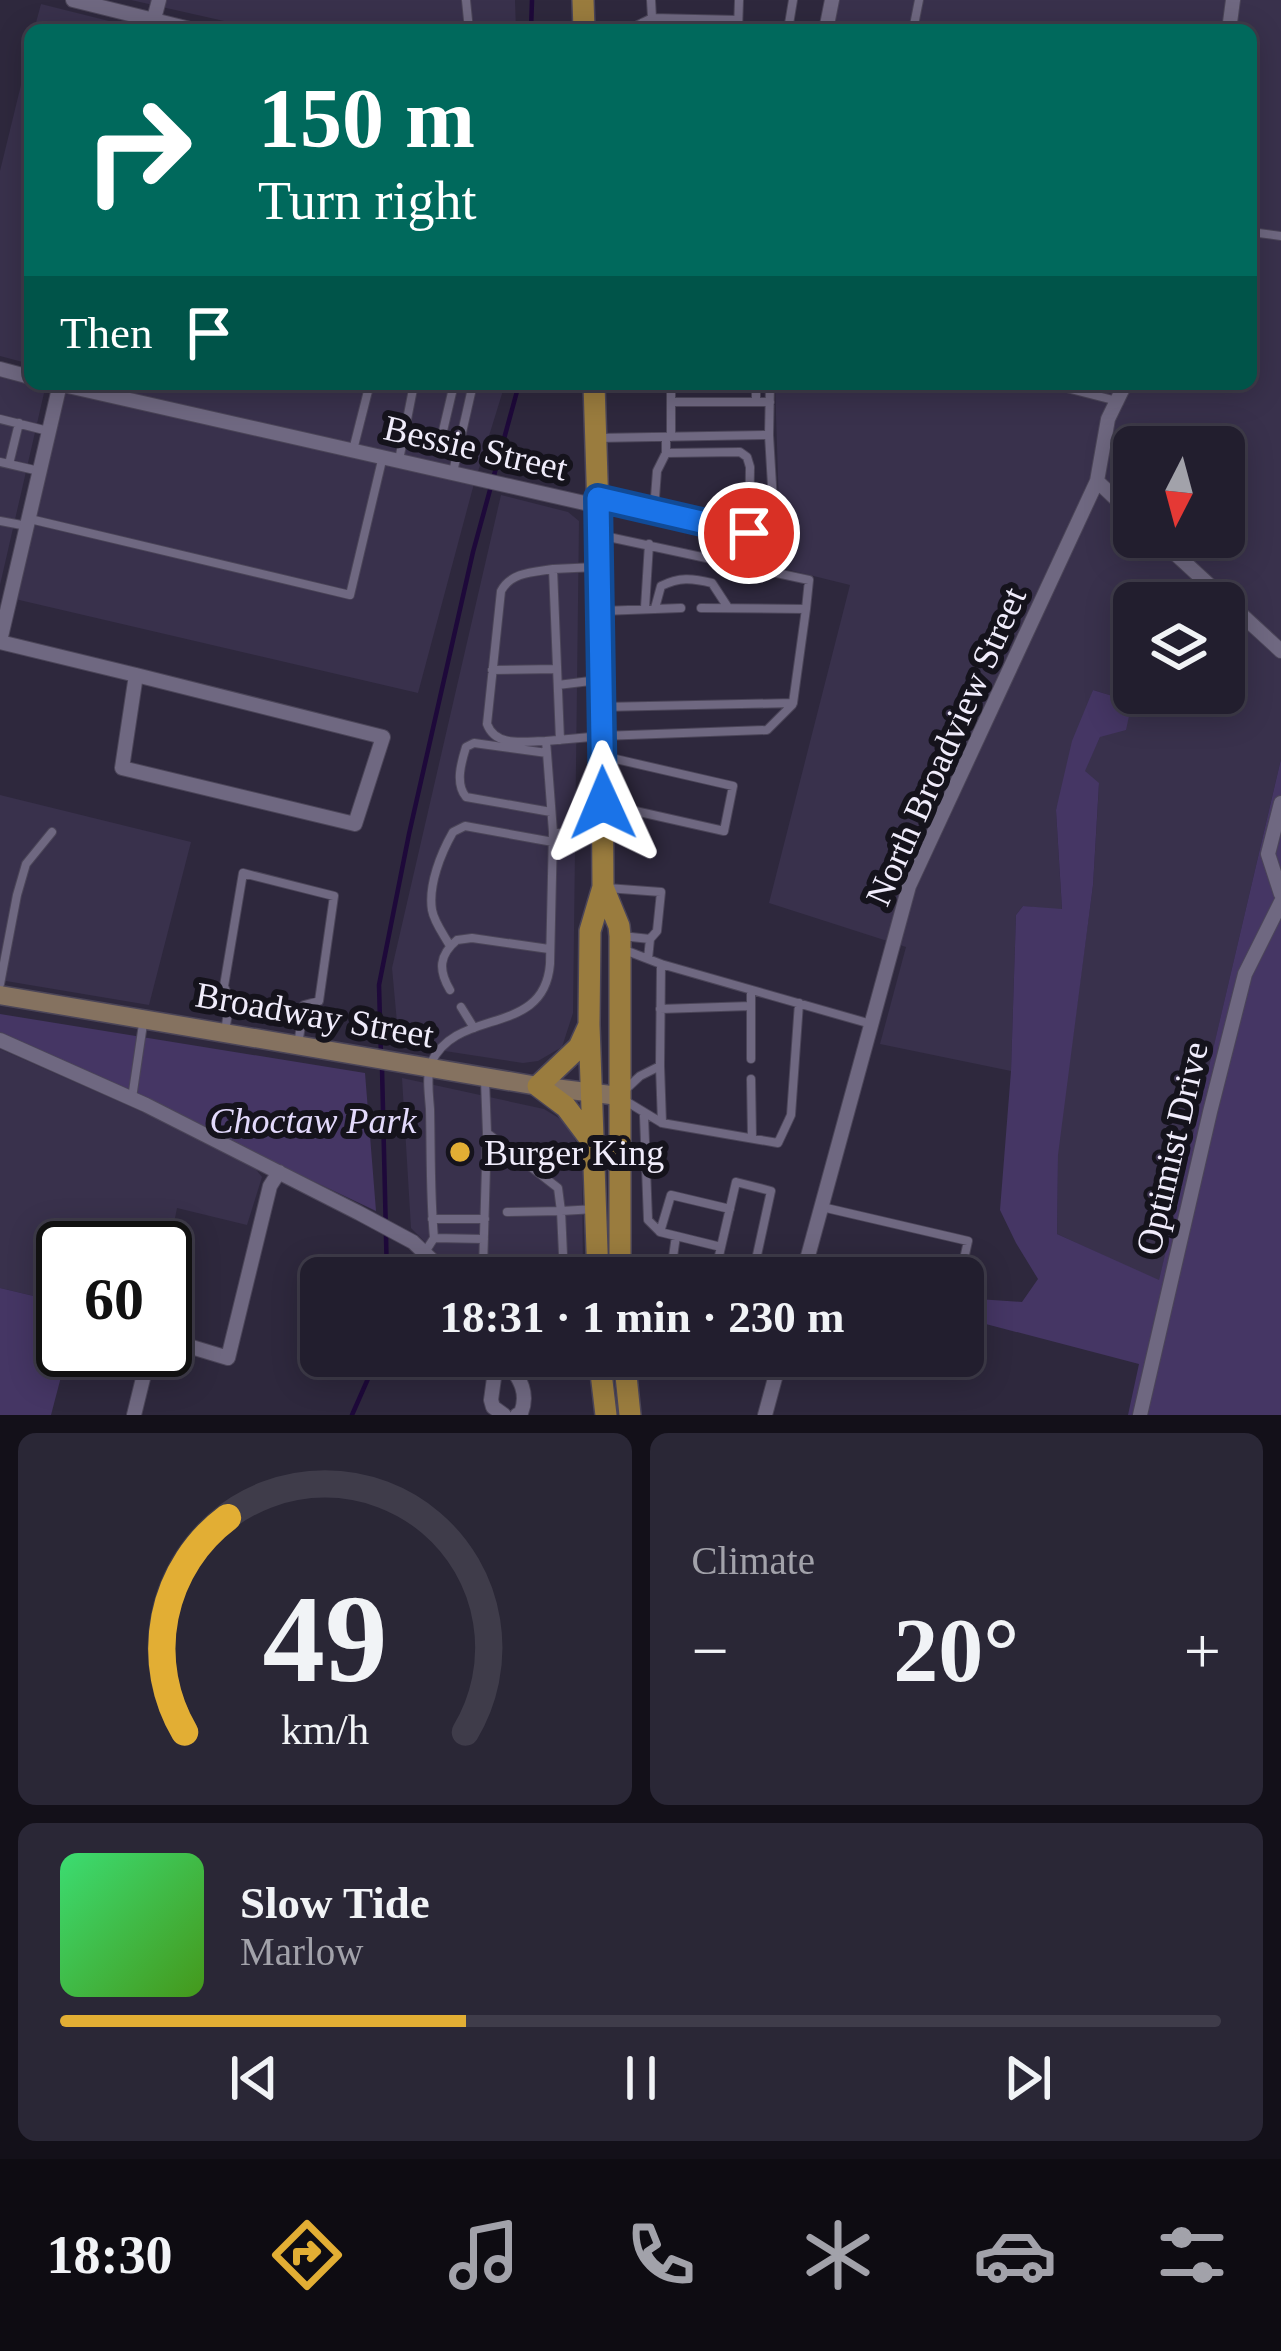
<!DOCTYPE html>
<html lang="en">
<head>
<meta charset="utf-8">
<style>
  body { margin:0; font-family:Georgia,serif; background:#2a2736; color:#f1f3f6; height:100vh; display:flex; flex-direction:column; font-size:45px; white-space:nowrap }
  * { box-sizing:border-box; margin:0 }
  p { font-size:39px; color:#a2a2aa }
  .icon { flex:none; width:66px; height:66px; fill:none; stroke:currentColor; stroke-width:2; stroke-linecap:round; stroke-linejoin:round }
  .map { position:relative; height:1415px; overflow:hidden }
  .panel { display:flex; flex-direction:column; gap:18px; padding:18px; background:#131019; flex:1 }
  .panel>* { flex:none }
  .guide { position:absolute; left:24px; top:24px; width:1233px; height:366px; border-radius:18px; box-shadow:0 6px 30px #0003,0 0 0 3px #3f3c4a; background:#00695c; color:#fff; overflow:hidden }
  .needle { width:78px; rotate:186deg }
  .fabs { position:absolute; left:1113px; top:426px; display:grid; gap:24px }
  .fabs a { display:grid; place-items:center; width:132px; height:132px; border-radius:18px; background:#221e2e; box-shadow:0 6px 30px #0003,0 0 0 3px #3f3c4a; font-size:60px }
  .speed { position:absolute; left:36px; top:1221px; display:flex; gap:24px; font-size:60px; font-weight:700; text-align:center }
  .speed>* { display:grid; place-content:center; width:156px; height:156px; border-radius:50%; background:#221e2e; box-shadow:0 6px 30px #0003,0 0 0 3px #3f3c4a; line-height:1 }
  .speed .limit { border:6px solid #111; border-radius:18px; background:#fff; color:#111 }
  .pin { position:absolute; display:grid; place-items:center; width:102px; height:102px; color:#fff; margin:-51px; border:6px solid #fff; border-radius:50%; box-shadow:0 3px 12px #0007 }
  .me { position:absolute; width:132px; margin:-66px; rotate:359deg; stroke-linejoin:round; filter:drop-shadow(0 0 9px #0008) }
  .turn { display:flex; align-items:center; gap:42px; height:252px; padding:0 36px; font-size:54px }
  .turn .icon { width:156px; height:156px; stroke-width:2.5 }
  .turn b { display:block; font-size:84px; line-height:102px }
  .then { display:flex; align-items:center; height:114px; padding:0 36px; background:#0003; gap:24px; font-size:45px }
  .big { font-size:90px; font-weight:700; line-height:1.1 }
  .panel .widget { flex:1; display:flex; flex-direction:column; justify-content:center; gap:18px; min-width:0; padding:0 42px; border-radius:18px; background:#2a2736 }
  .panel .dial { align-items:center; gap:0 }
  .dial svg { height:312px; overflow:visible; fill:none; stroke:#3f3c4a; stroke-width:7; stroke-linecap:round; text-anchor:middle }
  .dial text { fill:#f1f3f6; stroke:none }
  .song { display:flex; align-items:center; gap:36px }
  .cover { width:144px; height:144px; border-radius:18px; background:linear-gradient(135deg,hsl(140 70% 55%),hsl(100 70% 35%)) }
  .played { height:12px; border-radius:6px; background:linear-gradient(90deg,#e2ae34 35%,#3f3c4a 35%) }
  .keys { display:flex; justify-content:space-around; direction:ltr }
  .heat { display:flex; justify-content:space-between; align-items:center; font-size:66px; direction:ltr }
  .panel .tiles { flex:1; display:grid; gap:18px; grid-template-columns:1fr 1fr }
  .widget:last-child { grid-column:span 2 }
  .trip { position:absolute; left:300px; top:1257px; width:684px; height:120px; border-radius:18px; background:#221e2e; box-shadow:0 6px 30px #0003,0 0 0 3px #3f3c4a; font-weight:700; line-height:120px; text-align:center }
  .tab-bar { display:flex; height:192px; justify-content:space-around; align-items:center; background:#0e0c12; color:#a2a2aa }
  .tab-bar .icon { width:84px; height:84px }
  .tab-bar .current { color:#e2ae34 }
  .tab-bar b { font-size:54px; color:#f1f3f6 }
  .map>svg:first-child { display:block }
  .built { fill:#39314c; fill-rule:evenodd }
  .green { fill:#453664 }
  .lines { fill:none; stroke-linecap:round; stroke-linejoin:round }
  .stream { stroke:#1e093a; stroke-width:4.5 }
  .lane-casing { stroke:#4b4558; stroke-width:10 }
  .street-casing { stroke:#4b4558; stroke-width:16 }
  .secondary-casing { stroke:#4b4558; stroke-width:21 }
  .primary-casing { stroke:#4b4558; stroke-width:24 }
  .lane { stroke:#6f6881; stroke-width:8 }
  .street { stroke:#6f6881; stroke-width:14 }
  .secondary { stroke:#857260; stroke-width:18 }
  .primary { stroke:#9a7c3e; stroke-width:21 }
  .route-casing { stroke:#114b97; stroke-width:30 }
  .route { stroke:#1a73e8; stroke-width:21 }
  .poi-dot { fill:#e2ae34; stroke:#15131c; stroke-width:4.5 }
  .labels { text-anchor:middle; stroke-width:12; stroke-linejoin:round; paint-order:stroke }
  .street-label { font-size:36px; fill:#f0ecfb; stroke:#15131c }
  .park-label { font-size:36px; font-style:italic; fill:#e3dafc; stroke:#15131c }
  .poi-label { font-size:36px; fill:#f0ecfb; stroke:#15131c; text-anchor:start }
</style>
</head>
<body>
<div class="map">
<svg width="1281" height="1415" viewBox="0 0 1281 1415">
  <rect width="100%" height="100%" fill="#2e283d"/>
  <!-- built -->
  <path class="built" d="M131 0H515L516 30H264Z
    M835 0H1281V759L1159 1281 1057 1234 1058 1147 1093 885 1099 784 1084 771 1100 737 1131 702 1093 690 1056 810 1062 910 1023 906 1016 915 1011 1071 880 1044 906 947 769 903 850 585 781 568 775 384H1251V30H828ZM1134 447H1224V537H1134ZM1134 603H1224V693H1134Z
    M41 4 145 30H34Z
    M30 48V364L0 356V171Z
    M0 377 36 385 44 393 0 585Z
    M68 384H505L472 491 418 693 15 599Z
    M501 495 568 512 579 521 573 1013 562 1047 538 1061 523 1063 399 1044 392 968Z
    M0 795 191 842 149 1005 0 980Z
    M0 1049 156 1118 254 1167 262 1177 247 1225 177 1208 165 1268V1248H63V1303L0 1288Z
    M402 1078 544 1109 570 1125 582 1161 583 1278H461L411 1228Z"/>
  <!-- green -->
  <path class="green" d="M1093 690 1132 702 1126 730 1100 737 1085 771 1099 783 1093 885 1058 1155 1057 1234 1159 1280 1281 759V1415H1128L1139 1364 963 1318V1298L1022 1302 1038 1279 1016 1243 1000 1210 1011 1071 1016 915 1023 906 1062 909 1056 810 1072 741Z
    M0 1014 365 1073 376 1211 111 1085 0 1040Z
    M0 1288 63 1303V1350H68L51 1415H0Z"/>
  <g class="lines">
    <!-- stream -->
    <path class="stream" d="M531 30 532 0
      M381 1056 379 985 409 834 473 552 519 384
      M382 1068 387 1278
      M352 1415 378 1356"/>
    <!-- lane casing -->
    <g class="lane-casing">
      <path id="lane" d="M466 0 469 30
        M651 0 652 18
        M642 23 647 26H697L720 30
        M628 30 652 18 738 20
        M738 30 739 0
        M788 30 793 0
        M913 30 919 0
        M1251 232 1281 236
        M671 384V402
        M756 384V402
        M1051 384 1117 401
        M0 419 48 431
        M405 428 442 435 454 384
        M671 437V402H770
        M597 438 769 435 770 384
        M353 450 368 391
        M666 453 740 452 747 457 750 467 749 533
        M399 460 414 384
        M0 462 39 471
        M9 464 19 423
        M453 472 473 384
        M602 499 769 537 774 519 769 435
        M654 511 657 471 666 453V437
        M30 519 350 595 383 456
        M0 521 27 526
        M604 536 809 580 806 609
        M645 608 649 544
        M655 608 661 586C679 577 692 578 712 583L727 606
        M602 611 681 608
        M492 670 557 669
        M558 685 598 680
        M603 707 793 703 806 609 701 608
        M560 740 553 569 596 567
        M546 741C525 741 496 748 487 724L501 591C511 572 534 572 553 569
        M547 753 546 741 602 736 767 730 792 705
        M604 804 724 831 733 786 607 757
        M551 812 466 797C455 784 461 763 466 747L474 743 547 753 553 832
        M607 888 661 892 657 931 650 939 648 959
        M622 936 650 939
        M450 946C444 935 434 922 432 910 428 885 441 853 453 832L465 826 553 842
        M622 949 661 964 871 1024
        M0 984 17 895 26 864 52 832
        M450 990C438 970 439 955 457 940L472 938 549 949
        M751 1006V1059
        M461 1007 474 1028
        M660 1009 751 1006V990
        M225 1031 230 1001 224 986 243 873 334 896 319 1001 304 1005 298 1045
        M660 1066 662 1123
        M751 1079 752 1138
        M485 1080 487 1133
        M625 1090 640 1076 660 1066 661 964
        M132 1098 143 1024
        M624 1100 662 1123 778 1143 791 1115 799 1003
        M644 1116 648 1220 660 1232 721 1247 736 1182 771 1191 752 1278
        M822 1207 968 1241 962 1268
        M432 1219H485
        M660 1232 671 1195 730 1209
        M434 1238 484 1239
        M425 1252 434 1238C430 1195 431 1152 430 1109 429 1095 426 1075 431 1063 457 1006 544 1038 550 964L553 832 599 840
        M564 1276 561 1211 595 1209
        M465 1278 483 1268 487 1133 558 1188 561 1211 507 1212
        M555 1278 582 1274 586 1278
        M670 1278 676 1236
        M714 1278 721 1247
        M733 1356H736"/>
    </g>
    <!-- street casing -->
    <g class="street-casing">
      <path id="street" d="M73 0 194 30
        M151 30 159 0
        M826 30 832 0
        M1229 30 1233 0
        M0 369 30 377
        M59 384 598 506
        M1097 481 1134 516
        M1157 537 1281 651
        M0 641 60 384
        M0 642 136 675
        M136 675 383 737 355 824 122 768Z
        M1281 803 1268 854 1281 894
        M0 1040 146 1105 359 1213 413 1242 451 1278
        M802 1278 909 886 1097 481 1108 419 1125 384
        M165 1339 228 1358 270 1186 279 1172
        M497 1356 491 1400 493 1407 504 1415
        M504 1356C517 1376 530 1390 521 1413L517 1415
        M134 1415 150 1350
        M765 1415 781 1356
        M1140 1415 1210 1112 1245 974 1281 902"/>
    </g>
    <!-- secondary casing -->
    <g class="secondary-casing">
      <path id="secondary" d="M0 995 538 1086 619 1096"/>
    </g>
    <!-- primary casing -->
    <g class="primary-casing">
      <path id="primary" d="M583 0 584 30
        M594 384 601 605 603 887 590 931 589 1025 598 1278
        M603 887 619 926 620 936V1278
        M589 1025 579 1047 538 1086 566 1107 593 1143
        M599 1356 606 1415
        M624 1356 630 1415"/>
    </g>
    <!-- lane -->
    <use href="#lane" class="lane"/>
    <!-- street -->
    <use href="#street" class="street"/>
    <!-- secondary -->
    <use href="#secondary" class="secondary"/>
    <!-- primary -->
    <use href="#primary" class="primary"/>
  </g>
  <g class="lines">
    <!-- route casing -->
    <g class="route-casing">
      <path id="route" d="M603 803 598 498 749 533"/>
    </g>
    <!-- route -->
    <use href="#route" class="route"/>
  </g>
  <!-- markers -->
  <circle class="poi-dot" cx="460" cy="1152" r="12"/>
  <g class="labels">
    <!-- street labels -->
    <g class="street-label">
      <text transform="translate(476 447) rotate(13)" y="13">Bessie Street</text>
      <text transform="translate(945 746) rotate(-66)" y="13">North Broadview Street</text>
      <text transform="translate(315 1014) rotate(10)" y="13">Broadway Street</text>
      <text transform="translate(1171 1148) rotate(-77)" y="13">Optimist Drive</text>
    </g>
    <!-- park labels -->
    <g class="park-label">
      <text x="313" y="1133">Choctaw Park</text>
    </g>
    <!-- poi labels -->
    <g class="poi-label">
      <text x="484" y="1165">Burger King</text>
    </g>
  </g>
</svg>
<div class="fabs">
<a><svg class="needle" viewBox="-14 -14 28 28"><path d="M0-13l5 13h-10z" fill="#e53935"/><path d="M0 13l5-13h-10z" fill="#a2a2aa"/></svg></a>
<a><svg class="icon" aria-label="layers" viewBox="0 0 24 24"><path d="M12 4l9 5-9 5-9-5zM3 14l9 5 9-5"/></svg></a>
</div>
<div class="speed"><div class="limit">60</div></div>
<div class="pin" style="left:749px;top:533px;background:#d93025"><svg class="icon" aria-label="arrive" viewBox="0 0 24 24"><path d="M6 21V4h12l-3 4 3 4H6"/></svg></div>
<svg class="me" style="left:603px;top:803px" viewBox="-20 -20 40 40"><path d="M0-17L14 15 0 8-14 15z" fill="#1a73e8" stroke="#fff" stroke-width="4"/></svg>
<div class="trip">18:31 · 1 min · 230 m</div>
<div class="guide">
<div class="turn"><svg class="icon" aria-label="right" viewBox="0 0 24 24"><path d="M7 20v-9h11M14 6l5 5-5 5"/></svg><div><b>150 m</b>Turn right</div></div>
<div class="then">Then<svg class="icon" aria-label="arrive" viewBox="0 0 24 24"><path d="M6 21V4h12l-3 4 3 4H6"/></svg></div>
</div>
</div>
<section class="panel">
<div class="tiles">
<div class="widget dial"><svg viewBox="0 0 100 80">
<path d="M14 69A42 42 0 1 1 86 69"/>
<path d="M14 69A42 42 0 0 1 25 14" stroke="#e2ae34"/>
<text x="50" y="56" font-size="32" font-weight="700">49</text>
<text x="50" y="72" font-size="11">km/h</text>
</svg></div>
<div class="widget"><p>Climate</p>
<div class="heat"><a>−</a><b class="big">20°</b><a>+</a></div>
</div>
<div class="widget">
<div class="song"><i class="cover"></i><div><b>Slow Tide</b><p>Marlow</p></div></div>
<div class="played"></div>
<div class="keys"><svg class="icon" aria-label="previous" viewBox="0 0 24 24"><path d="M18 5L8 12l10 7zM5 5v14"/></svg><svg class="icon" aria-label="pause" viewBox="0 0 24 24"><path d="M8 5v14M16 5v14"/></svg><svg class="icon" aria-label="next" viewBox="0 0 24 24"><path d="M6 5l10 7-10 7zM19 5v14"/></svg></div>
</div>
</div>
</section>
<nav class="tab-bar">
<b>18:30</b>
<svg class="icon current" aria-label="directions" viewBox="0 0 24 24"><path d="M12 3l9 9-9 9-9-9zM9 14v-3h6M13 9l2 2-2 2"/></svg>
<svg class="icon" aria-label="music" viewBox="0 0 24 24"><path d="M9 18V5l10-2v13"/><circle cx="6" cy="18" r="3"/><circle cx="16" cy="16" r="3"/></svg>
<svg class="icon" aria-label="phone" viewBox="0 0 24 24"><path d="M5 4h4l2 5-3 2q2 4 5 5l2-3 5 2v4C11 20 4 13 5 4z"/></svg>
<svg class="icon" aria-label="climate" viewBox="0 0 24 24"><path d="M12 3v18M4 7l16 10M4 17L20 7"/></svg>
<svg class="icon" aria-label="car" viewBox="0 0 24 24"><path d="M5 17H2v-5l4-1 3-4h7l3 4 3 1v5h-3M9 17h6M6 11h13"/><circle cx="7" cy="17" r="2"/><circle cx="17" cy="17" r="2"/></svg>
<svg class="icon" aria-label="filters" viewBox="0 0 24 24"><path d="M4 7h16M4 17h16"/><circle cx="9" cy="7" r="2"/><circle cx="15" cy="17" r="2"/></svg>
</nav>
</body>
</html>
